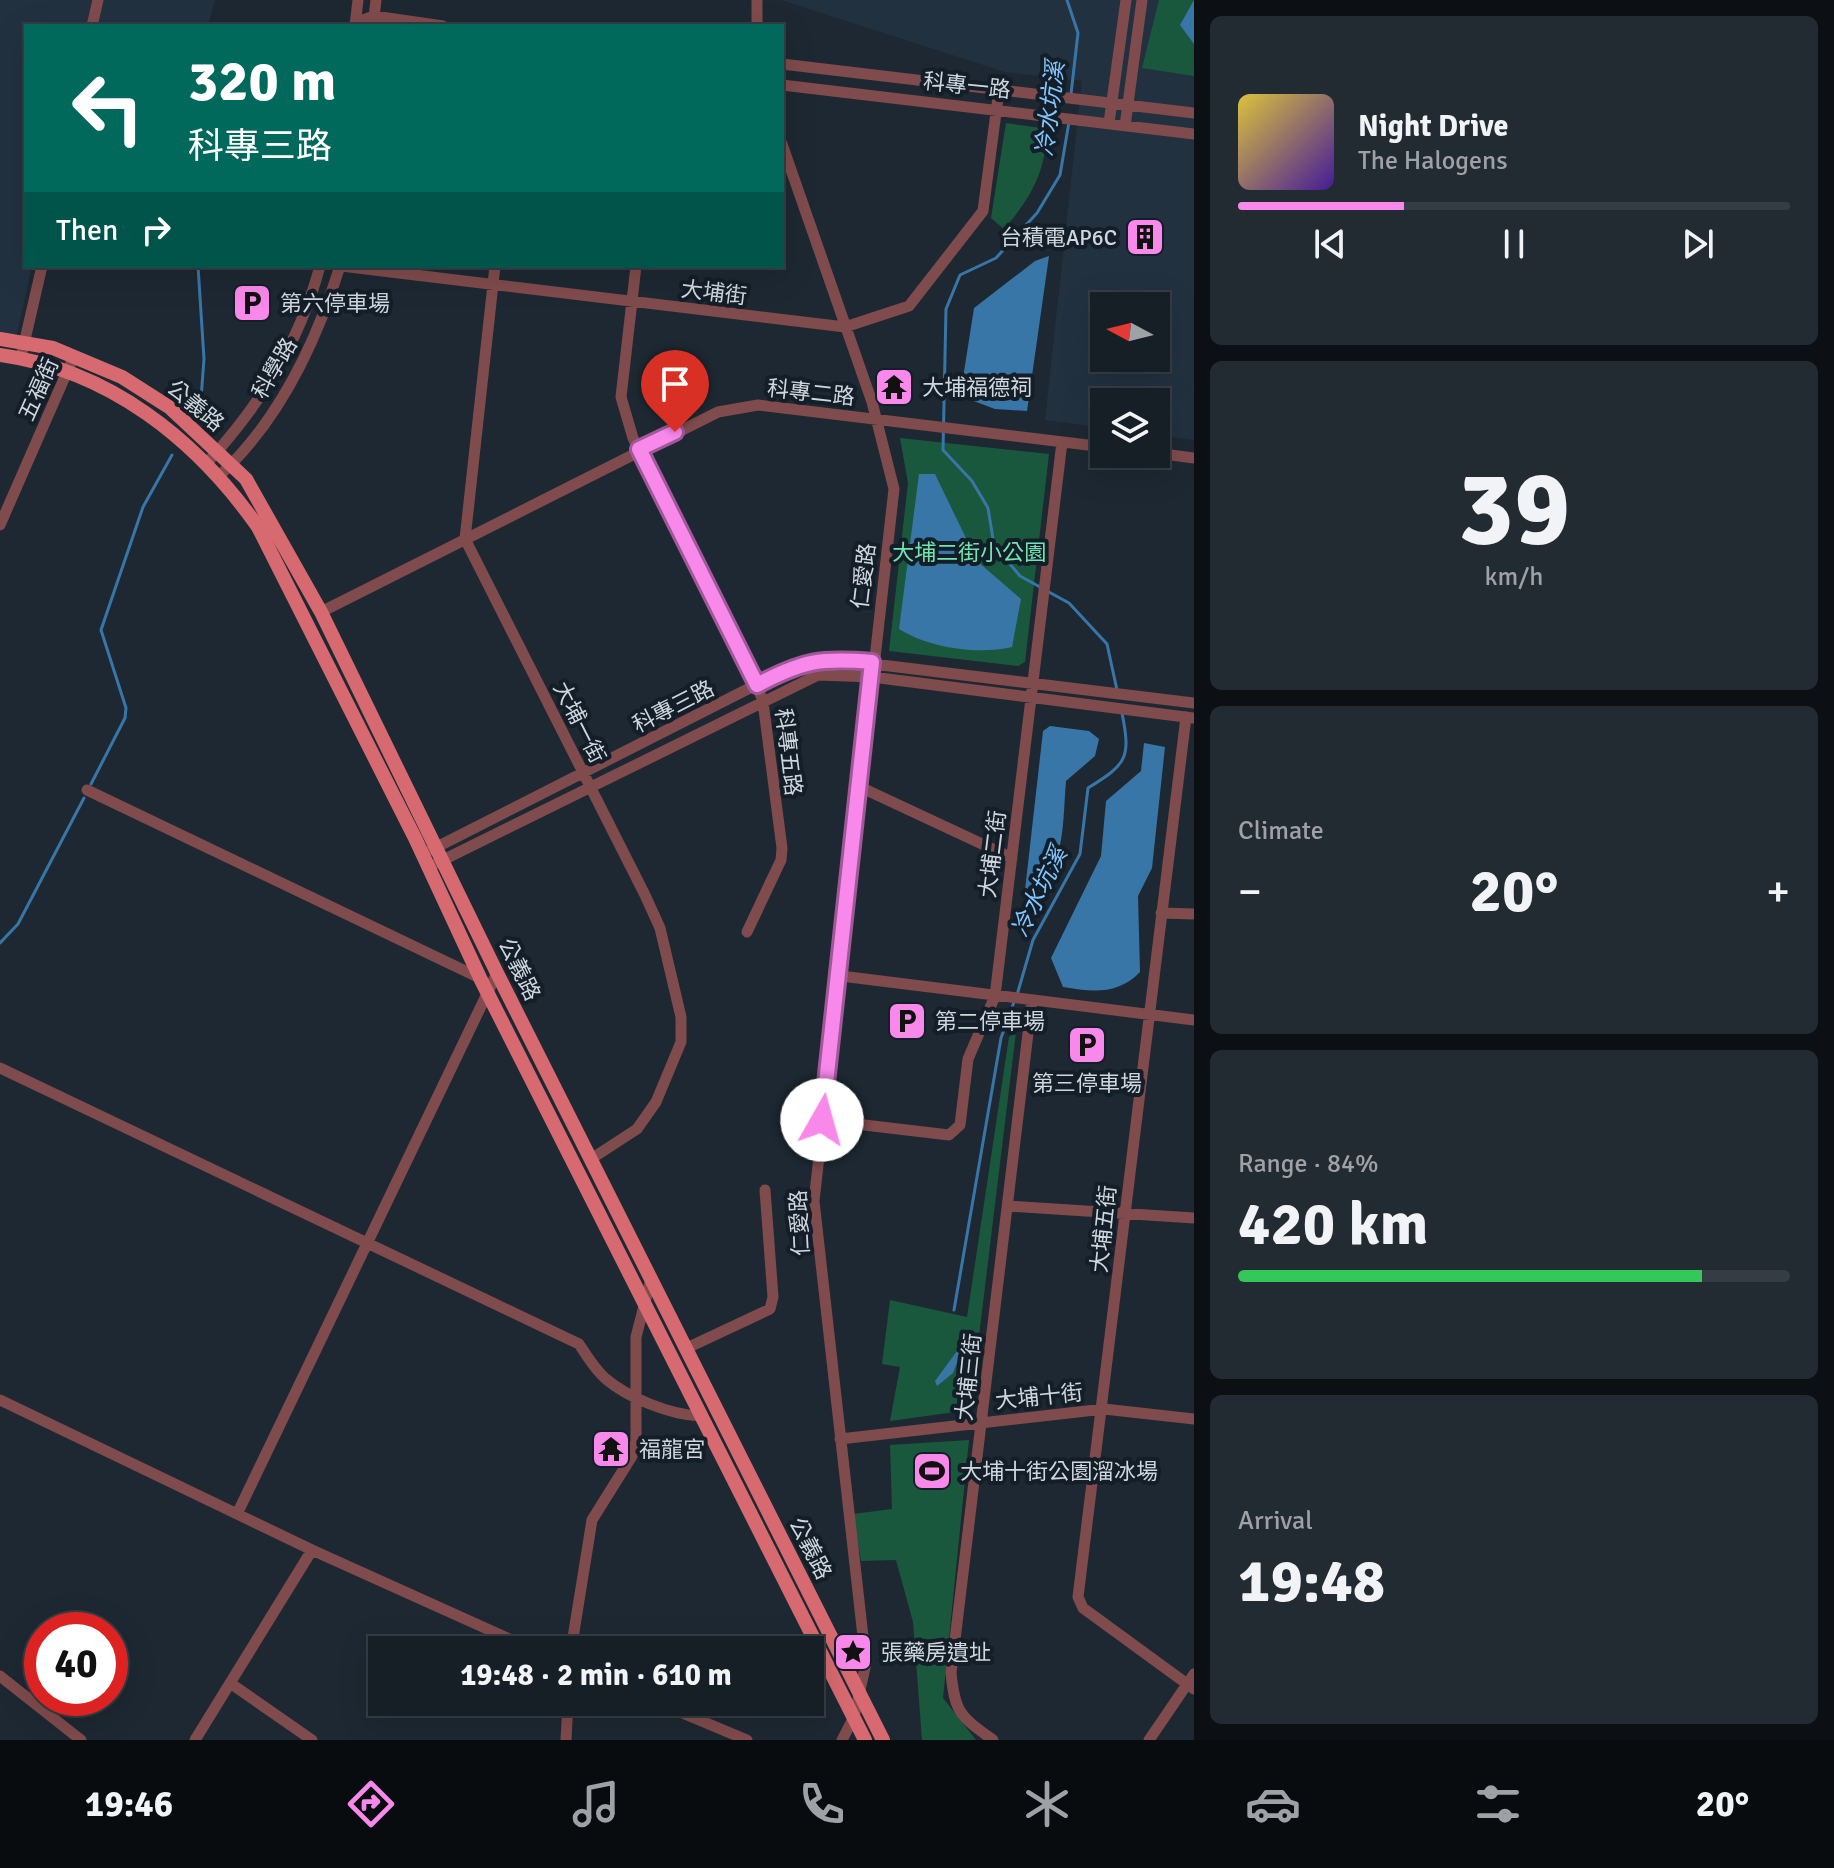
<!DOCTYPE html>
<html lang="en">
<head>
<meta charset="utf-8">
<style>
  body { margin:0; font-family:Signika,"Noto Sans TC",sans-serif; background:#232b32; color:#f1f3f6; height:100vh; display:flex; flex-direction:column; font-size:30px; white-space:nowrap }
  * { box-sizing:border-box; margin:0 }
  p { font-size:26px; color:#9ea2a7 }
  .icon { flex:none; width:44px; height:44px; fill:none; stroke:currentColor; stroke-width:2; stroke-linecap:round; stroke-linejoin:round }
  .map { position:relative; flex:1; overflow:hidden }
  .sheet { display:flex; flex-direction:column; gap:16px; padding:16px; background:#0c1015; width:640px }
  .sheet>* { flex:none }
  .hud { position:absolute; left:24px; top:24px; width:760px; height:244px; border-radius:0px; box-shadow:0 8px 32px #0002,0 0 0 2px #353c43; background:#00695c; color:#fff; overflow:hidden }
  .needle { width:52px; rotate:277deg }
  .fabs { position:absolute; left:1090px; top:292px; display:grid; gap:16px }
  .fabs a { display:grid; place-items:center; width:80px; height:80px; border-radius:0px; background:#161e26; box-shadow:0 8px 32px #0002,0 0 0 2px #353c43; font-size:40px }
  .speed { position:absolute; left:24px; top:1612px; display:flex; gap:16px; font-size:40px; font-weight:700; text-align:center }
  .speed>* { display:grid; place-content:center; width:104px; height:104px; border-radius:50%; background:#161e26; box-shadow:0 8px 32px #0002,0 0 0 2px #353c43; line-height:1 }
  .speed .limit { border:12px solid #d22; background:#fff; color:#111 }
  .pin { position:absolute; display:grid; place-items:center; width:68px; height:68px; color:#fff; margin:-82px -34px; border-radius:50% 50% 50% 0; rotate:-45deg; box-shadow:0 0 8px #0007 }
  .pin .icon { rotate:45deg }
  .me { position:absolute; width:88px; margin:-44px; rotate:7deg; stroke-linejoin:round; filter:drop-shadow(0 0 6px #0008) }
  .turn { display:flex; align-items:center; gap:28px; height:168px; padding:0 32px; font-size:36px }
  .turn .icon { width:104px; height:104px; stroke-width:2.5 }
  .turn b { display:block; font-size:56px; line-height:68px }
  .then { display:flex; align-items:center; height:76px; padding:0 32px; background:#0003; gap:16px; font-size:30px }
  .big { font-size:60px; font-weight:700; line-height:1.1 }
  .sheet .tile { flex:1; display:flex; flex-direction:column; justify-content:center; gap:12px; min-width:0; padding:0 28px; border-radius:12px; background:#232b32 }
  .sheet .dial { align-items:center; gap:0 }
  .dial b { font-size:104px; line-height:1 }
  .song { display:flex; align-items:center; gap:24px }
  .cover { width:96px; height:96px; border-radius:12px; background:linear-gradient(135deg,hsl(50 70% 55%),hsl(260 70% 35%)) }
  .played { height:8px; border-radius:4px; background:linear-gradient(90deg,#f888ea 30%,#353c43 30%) }
  .keys { display:flex; justify-content:space-around; direction:ltr }
  .heat { display:flex; justify-content:space-between; align-items:center; font-size:44px; direction:ltr }
  .charge { height:12px; border-radius:6px; background:linear-gradient(90deg,#34c759 84%,#353c43 0) }
  .trip { position:absolute; left:368px; top:1636px; width:456px; height:80px; border-radius:0px; background:#161e26; box-shadow:0 8px 32px #0002,0 0 0 2px #353c43; font-weight:700; line-height:80px; text-align:center }
  .tabs { display:flex; height:128px; justify-content:space-around; align-items:center; background:#090c0f; color:#9ea2a7 }
  .tabs .icon { width:56px; height:56px }
  .tabs .selected { color:#f888ea }
  .tabs b { font-size:36px; color:#f1f3f6 }
  main { display:flex; flex:1; min-height:0 }
  .map>svg:first-child { display:block }
  .built { fill:#223140; fill-rule:evenodd }
  .green { fill:#1a583e }
  .water { fill:#3876a7 }
  .lines { fill:none; stroke-linecap:round; stroke-linejoin:round }
  .stream { stroke:#3876a7; stroke-width:3 }
  .minor { stroke:#804b4c; stroke-width:11 }
  .major { stroke:#d76a70; stroke-width:14 }
  .route-casing { stroke:#a15898; stroke-width:20 }
  .route { stroke:#f888ea; stroke-width:14 }
  .labels { text-anchor:middle; stroke-width:8; stroke-linejoin:round; paint-order:stroke }
  .street-label { font-size:22px; fill:#cfd6dd; stroke:#131e28 }
  .poi-label { font-size:22px; fill:#cfd6dd; stroke:#131e28; text-anchor:start }
  .park-label { font-size:22px; fill:#71e4af; stroke:#131e28 }
  .water-label { font-size:24px; font-style:italic; fill:#83c6fd; stroke:#131e28 }
</style>
</head>
<body>
<main>
<div class="map">
<svg width="1194" height="1740" viewBox="0 0 1194 1740">
  <rect width="100%" height="100%" fill="#1d2832"/>
  <!-- built -->
  <path class="built" d="M0 0H215L208 26H26V266H32L17 334 0 333Z
    M781 0H1194V440L1156 435V402H1104V428L1045 420 1082 81 1005 72ZM1104 306H1156V358H1104Z"/>
  <!-- green -->
  <path class="green" d="M1159 0H1194V76L1142 68Z
    M1006 123 1048 129C1044 174 1033 195 1004 229L991 218Z
    M900 438 1049 454 1025 662 1018 666 889 651 908 483Z
    M1016 1032 970 1410 890 1421 900 1367 882 1364 890 1300 967 1317 1009 1037Z
    M969 1440 943 1698 976 1740H922L913 1622 896 1560 861 1561 853 1514 892 1509 890 1445Z"/>
  <!-- water -->
  <path class="water" d="M1194 0V44L1180 25Z
    M1049 256 1027 411 995 409 971 400 963 378 974 308 1035 261Z
    M919 474H935L977 561 1021 599 1012 647C977 655 929 648 899 629Z
    M1050 726 1089 731 1099 739 1095 756 1066 781C1062 828 1067 871 1024 899L1043 731Z
    M1144 743 1165 747 1152 868 1138 896 1140 972C1118 995 1092 992 1063 987L1051 958 1101 856 1106 801 1141 771Z
    M961 1339H966L953 1373 937 1386 935 1381 960 1347Z"/>
  <g class="lines">
    <!-- stream -->
    <path class="stream" d="M1067 0 1078 33 1071 94
      M198 266 204 359 200 412
      M1040 587 1020 576 994 545 988 508 972 481 943 450 946 309 960 275 996 258 1037 213 1060 175 1069 122
      M1047 591 1069 603 1107 644 1117 690
      M91 784 125 718 126 708 101 630 143 507 172 455
      M0 943 18 924 84 798
      M1017 995 1033 940 1080 854 1088 788C1127 764 1131 758 1122 713
      M954 1310 1001 1038 1014 1002"/>
    <!-- minor -->
    <path class="minor" d="M355 23 374 16 443 26
      M92 26 98 0
      M355 26 358 0
      M373 26 376 0
      M757 26V0
      M782 64 1194 113
      M782 85 1194 134
      M1109 123 1126 0
      M1125 126 1142 0
      M782 144 872 402 894 489 814 1201 866 1663 854 1717 842 1740
      M341 266 845 327 909 306 983 211 999 90
      M495 266 465 539 645 895 660 928 681 1017V1042L656 1102 637 1129 591 1159
      M636 266 621 397 633 438 757 685 763 702 782 848 781 860 747 932
      M21 357 42 266
      M1156 453 1194 458
      M206 464C260 405 299 344 320 266
      M219 476C279 421 316 343 340 266
      M0 525 74 356
      M321 612 718 412 758 405 1104 447
      M1186 717 1078 1597 1083 1608 1194 1689
      M860 787 1012 858
      M87 790 482 979
      M431 850 789 668 824 658 1194 703
      M437 863 818 675 872 677 1193 718
      M1161 913 1194 914
      M841 976 1194 1020
      M0 1068 579 1344C587 1356 595 1370 606 1379 628 1398 671 1415 700 1416
      M822 1120 949 1135 960 1125 968 1059 995 996 1062 442
      M1007 1206 1194 1218
      M687 1348 770 1309 773 1297 765 1190
      M0 1400 312 1550 534 1650
      M840 1439 1104 1409 1194 1419
      M238 1512 497 973
      M571 1650 592 1520 632 1456 636 1441V1337L651 1279
      M0 1676 81 1740
      M230 1683 312 1740
      M656 1702 747 1740
      M195 1740 312 1550
      M566 1740 568 1702
      M993 1740C960 1716 955 1713 951 1673L1032 1000
      M1149 1740 1194 1674"/>
    <!-- major -->
    <path class="major" d="M0 339 53 348 122 377 169 407 246 479 321 612 497 973 883 1740
      M0 355C109 370 196 439 258 527L415 838 481 980 865 1740"/>
  </g>
  <g class="lines">
    <!-- route casing -->
    <g class="route-casing">
      <path id="route" d="M675 432 639 449 757 685C804 660 821 658 872 662L822 1120"/>
    </g>
    <!-- route -->
    <use href="#route" class="route"/>
  </g>
  <!-- icons -->
  <defs>
    <g id="building-square" transform="scale(2)"><rect x="-9" y="-9" width="18" height="18" rx="4" fill="#f888ea" stroke="#131e28"/><path d="M-4-6H4V6H1V3H-1V6H-4ZM-2.5-4.3h1.7v1.8h-1.7ZM.8-4.3h1.7v1.8H.8ZM-2.5-1h1.7V.8h-1.7ZM.8-1h1.7V.8H.8Z" fill="#111"/></g>
    <g id="parking-square" transform="scale(2)"><rect x="-9" y="-9" width="18" height="18" rx="4" fill="#f888ea" stroke="#131e28"/><path d="M-3.5-5.5H1a3.5 3.5 0 0 1 0 7H-1V5.5H-3.5ZM-1-3.4V-.6H.8a1.4 1.4 0 0 0 0-2.8Z" fill="#111"/></g>
    <g id="temple-square" transform="scale(2)"><rect x="-9" y="-9" width="18" height="18" rx="4" fill="#f888ea" stroke="#131e28"/><path d="M0-6L5-2H3V0L6.5 2.5H4V6H1.5V3h-3V6H-4V2.5H-6.5L-3 0V-2H-5Z" fill="#111"/></g>
    <g id="stadium-square" transform="scale(2)"><rect x="-9" y="-9" width="18" height="18" rx="4" fill="#f888ea" stroke="#131e28"/><path d="M0-5a6.5 5 0 1 0 0 10a6.5 5 0 1 0 0-10ZM-3.5-1.8h7v3.6h-7Z" fill="#111"/></g>
    <g id="sight-square" transform="scale(2)"><rect x="-9" y="-9" width="18" height="18" rx="4" fill="#f888ea" stroke="#131e28"/><path d="M0-6L1.8-2.2L6-1.7L2.9 1.2L3.7 5.4L0 3.3L-3.7 5.4L-2.9 1.2L-6-1.7L-1.8-2.2Z" fill="#111"/></g>
  </defs>
  <g fill-rule="evenodd">
    <use href="#building-square" x="1145" y="237"/>
    <use href="#parking-square" x="252" y="303"/>
    <use href="#temple-square" x="894" y="387"/>
    <use href="#parking-square" x="907" y="1021"/>
    <use href="#parking-square" x="1087" y="1045"/>
    <use href="#temple-square" x="611" y="1449"/>
    <use href="#stadium-square" x="932" y="1471"/>
    <use href="#sight-square" x="853" y="1652"/>
  </g>
  <g class="labels">
    <!-- street labels -->
    <g class="street-label">
      <text transform="translate(967 85) rotate(6)" y="8">科專一路</text>
      <text transform="translate(714 292) rotate(7)" y="8">大埔街</text>
      <text transform="translate(274 368) rotate(-60)" y="8">科學路</text>
      <text transform="translate(38 389) rotate(-66)" y="8">五福街</text>
      <text transform="translate(811 392) rotate(6)" y="8">科專二路</text>
      <text transform="translate(196 405) rotate(40)" y="8">公義路</text>
      <text transform="translate(863 576) rotate(-83)" y="8">仁愛路</text>
      <text transform="translate(673 706) rotate(-27)" y="8">科專三路</text>
      <text transform="translate(580 722) rotate(63)" y="8">大埔一街</text>
      <text transform="translate(789 752) rotate(83)" y="8">科專五路</text>
      <text transform="translate(992 854) rotate(-83)" y="8">大埔二街</text>
      <text transform="translate(520 969) rotate(64)" y="8">公義路</text>
      <text transform="translate(799 1223) rotate(-93)" y="8">仁愛路</text>
      <text transform="translate(1103 1229) rotate(-84)" y="8">大埔五街</text>
      <text transform="translate(968 1377) rotate(-84)" y="8">大埔三街</text>
      <text transform="translate(1039 1396) rotate(-6)" y="8">大埔十街</text>
      <text transform="translate(811 1548) rotate(63)" y="8">公義路</text>
    </g>
    <!-- poi labels -->
    <g class="poi-label">
      <text x="1117" y="245" text-anchor="end">台積電AP6C</text>
      <text x="280" y="311">第六停車場</text>
      <text x="922" y="395">大埔福德祠</text>
      <text x="935" y="1029">第二停車場</text>
      <text x="1087" y="1091" text-anchor="middle">第三停車場</text>
      <text x="639" y="1457">福龍宮</text>
      <text x="960" y="1479">大埔十街公園溜冰場</text>
      <text x="881" y="1660">張藥房遺址</text>
    </g>
    <!-- park labels -->
    <g class="park-label">
      <text x="969" y="560">大埔二街小公園</text>
    </g>
    <!-- water labels -->
    <g class="water-label">
      <text transform="translate(1050 109) rotate(-83)" y="8">冷水坑溪</text>
      <text transform="translate(1039 892) rotate(-64)" y="8">冷水坑溪</text>
    </g>
  </g>
</svg>
<div class="fabs">
<a><svg class="needle" viewBox="-14 -14 28 28"><path d="M0-13l5 13h-10z" fill="#e53935"/><path d="M0 13l5-13h-10z" fill="#9ea2a7"/></svg></a>
<a><svg class="icon" aria-label="layers" viewBox="0 0 24 24"><path d="M12 4l9 5-9 5-9-5zM3 14l9 5 9-5"/></svg></a>
</div>
<div class="speed"><div class="limit">40</div></div>
<div class="pin" style="left:675px;top:432px;background:#d93025"><svg class="icon" aria-label="arrive" viewBox="0 0 24 24"><path d="M6 21V4h12l-3 4 3 4H6"/></svg></div>
<svg class="me" style="left:822px;top:1120px" viewBox="-20 -20 40 40"><circle r="19" fill="#fff"/><path d="M0-13L10 11 0 6-10 11z" fill="#f888ea"/></svg>
<div class="trip">19:48 · 2 min · 610 m</div>
<div class="hud">
<div class="turn"><svg class="icon" aria-label="left" viewBox="0 0 24 24"><path d="M17 20v-9H6M10 6l-5 5 5 5"/></svg><div><b>320 m</b>科專三路</div></div>
<div class="then">Then<svg class="icon" aria-label="right" viewBox="0 0 24 24"><path d="M7 20v-9h11M14 6l5 5-5 5"/></svg></div>
</div>
</div>
<section class="sheet">
<div class="tile">
<div class="song"><i class="cover"></i><div><b>Night Drive</b><p>The Halogens</p></div></div>
<div class="played"></div>
<div class="keys"><svg class="icon" aria-label="previous" viewBox="0 0 24 24"><path d="M18 5L8 12l10 7zM5 5v14"/></svg><svg class="icon" aria-label="pause" viewBox="0 0 24 24"><path d="M8 5v14M16 5v14"/></svg><svg class="icon" aria-label="next" viewBox="0 0 24 24"><path d="M6 5l10 7-10 7zM19 5v14"/></svg></div>
</div>
<div class="tile dial"><b>39</b><p>km/h</p></div>
<div class="tile"><p>Climate</p>
<div class="heat"><a>−</a><b class="big">20°</b><a>+</a></div>
</div>
<div class="tile"><p>Range · 84%</p><b class="big">420 km</b><div class="charge"></div></div>
<div class="tile"><p>Arrival</p><b class="big">19:48</b></div>
</section>
</main>
<nav class="tabs">
<b>19:46</b>
<svg class="icon selected" aria-label="directions" viewBox="0 0 24 24"><path d="M12 3l9 9-9 9-9-9zM9 14v-3h6M13 9l2 2-2 2"/></svg>
<svg class="icon" aria-label="music" viewBox="0 0 24 24"><path d="M9 18V5l10-2v13"/><circle cx="6" cy="18" r="3"/><circle cx="16" cy="16" r="3"/></svg>
<svg class="icon" aria-label="phone" viewBox="0 0 24 24"><path d="M5 4h4l2 5-3 2q2 4 5 5l2-3 5 2v4C11 20 4 13 5 4z"/></svg>
<svg class="icon" aria-label="climate" viewBox="0 0 24 24"><path d="M12 3v18M4 7l16 10M4 17L20 7"/></svg>
<svg class="icon" aria-label="car" viewBox="0 0 24 24"><path d="M5 17H2v-5l4-1 3-4h7l3 4 3 1v5h-3M9 17h6M6 11h13"/><circle cx="7" cy="17" r="2"/><circle cx="17" cy="17" r="2"/></svg>
<svg class="icon" aria-label="filters" viewBox="0 0 24 24"><path d="M4 7h16M4 17h16"/><circle cx="9" cy="7" r="2"/><circle cx="15" cy="17" r="2"/></svg>
<b>20°</b>
</nav>
</body>
</html>
